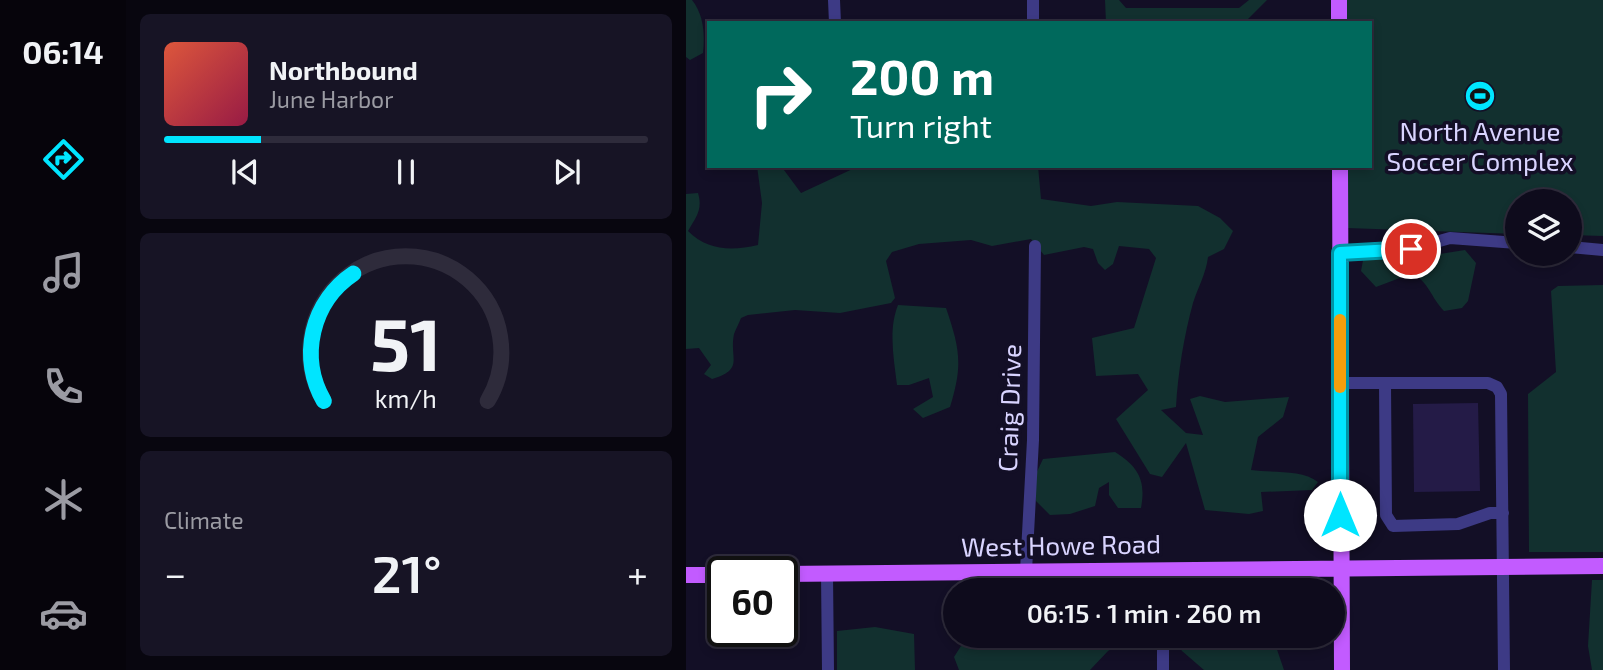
<!DOCTYPE html>
<html lang="en">
<head>
<meta charset="utf-8">
<style>
  body { margin:0; font-family:"Exo 2",sans-serif; background:#171425; color:#f1f3f6; height:100vh; display:flex; flex-direction:column; font-size:26px; white-space:nowrap }
  * { box-sizing:border-box; margin:0 }
  p { font-size:23px; color:#9b9ba3 }
  .icon { flex:none; width:38px; height:38px; fill:none; stroke:currentColor; stroke-width:2; stroke-linecap:round; stroke-linejoin:round }
  .map { position:relative; flex:1; overflow:hidden }
  .details { display:flex; flex-direction:column; gap:14px; padding:14px; background:#08060f; width:560px }
  .details>* { flex:none }
  .hud { position:absolute; left:21px; top:21px; width:665px; height:147px; border-radius:0px; box-shadow:0 4px 10px #0003,0 0 0 2px #2e2b3b; background:#00695c; color:#fff; overflow:hidden }
  .buttons { position:absolute; left:819px; top:189px; display:grid; gap:14px }
  .buttons a { display:grid; place-items:center; width:77px; height:77px; border-radius:50%; background:#0e0b1c; box-shadow:0 4px 10px #0003,0 0 0 2px #2e2b3b; font-size:35px }
  .speed { position:absolute; left:21px; top:556px; display:flex; gap:14px; font-size:35px; font-weight:700; text-align:center }
  .speed>* { display:grid; place-content:center; width:91px; height:91px; border-radius:50%; background:#0e0b1c; box-shadow:0 4px 10px #0003,0 0 0 2px #2e2b3b; line-height:1 }
  .speed .limit { border:4px solid #111; border-radius:10px; background:#fff; color:#111 }
  .pin { position:absolute; display:grid; place-items:center; width:60px; height:60px; color:#fff; margin:-30px; border:4px solid #fff; border-radius:50%; box-shadow:0 2px 7px #0007 }
  .me { position:absolute; width:77px; margin:-38px; rotate:0deg; stroke-linejoin:round; filter:drop-shadow(0 0 5px #0008) }
  .turn { display:flex; align-items:center; gap:24px; height:147px; padding:0 28px; font-size:32px }
  .turn .icon { width:91px; height:91px; stroke-width:2.5 }
  .turn b { display:block; font-size:49px; line-height:60px }
  .big { font-size:52px; font-weight:600; line-height:1.1 }
  .details .widget { flex:1; display:flex; flex-direction:column; justify-content:center; gap:10px; min-width:0; padding:0 24px; border-radius:10px; background:#171425 }
  .details .dial { align-items:center; gap:0 }
  .dial svg { height:182px; overflow:visible; fill:none; stroke:#2e2b3b; stroke-width:7; stroke-linecap:round; text-anchor:middle }
  .dial text { fill:#f1f3f6; stroke:none }
  .song { display:flex; align-items:center; gap:21px }
  .cover { width:84px; height:84px; border-radius:10px; background:linear-gradient(135deg,hsl(10 70% 55%),hsl(340 70% 35%)) }
  .played { height:7px; border-radius:4px; background:linear-gradient(90deg,#00e5ff 20%,#2e2b3b 20%) }
  .keys { display:flex; justify-content:space-around; direction:ltr }
  .heat { display:flex; justify-content:space-between; align-items:center; font-size:38px; direction:ltr }
  .trip { position:absolute; left:257px; top:578px; width:402px; height:70px; border-radius:35px; background:#0e0b1c; box-shadow:0 4px 10px #0003,0 0 0 2px #2e2b3b; font-weight:600; line-height:70px; text-align:center }
  main { display:flex; flex:1; min-height:0 }
  .dock { display:flex; flex-direction:column; width:126px; justify-content:space-around; align-items:center; background:#06040b; color:#9b9ba3 }
  .dock .icon { width:49px; height:49px }
  .dock .current { color:#00e5ff }
  .dock b { font-size:32px; color:#f1f3f6 }
  .map>svg:first-child { display:block }
  .green { fill:#12302f }
  .building { fill:#241b47 }
  .lines { fill:none; stroke-linecap:round; stroke-linejoin:round }
  .minor { stroke:#3d3a85; stroke-width:12 }
  .major { stroke:#c25bff; stroke-width:16 }
  .route-casing { stroke:#0095a6; stroke-width:18 }
  .route { stroke:#00e5ff; stroke-width:12 }
  .slow { stroke:#f59e0b; stroke-width:12 }
  .labels { text-anchor:middle; stroke-width:7; stroke-linejoin:round; paint-order:stroke }
  .poi-label { font-size:26px; fill:#d9d4ff; stroke:#130f26 }
  .street-label { font-size:26px; fill:#d9d4ff; stroke:#130f26 }
</style>
</head>
<body>
<main>
<nav class="dock">
<b>06:14</b>
<svg class="icon current" aria-label="directions" viewBox="0 0 24 24"><path d="M12 3l9 9-9 9-9-9zM9 14v-3h6M13 9l2 2-2 2"/></svg>
<svg class="icon" aria-label="music" viewBox="0 0 24 24"><path d="M9 18V5l10-2v13"/><circle cx="6" cy="18" r="3"/><circle cx="16" cy="16" r="3"/></svg>
<svg class="icon" aria-label="phone" viewBox="0 0 24 24"><path d="M5 4h4l2 5-3 2q2 4 5 5l2-3 5 2v4C11 20 4 13 5 4z"/></svg>
<svg class="icon" aria-label="climate" viewBox="0 0 24 24"><path d="M12 3v18M4 7l16 10M4 17L20 7"/></svg>
<svg class="icon" aria-label="car" viewBox="0 0 24 24"><path d="M5 17H2v-5l4-1 3-4h7l3 4 3 1v5h-3M9 17h6M6 11h13"/><circle cx="7" cy="17" r="2"/><circle cx="17" cy="17" r="2"/></svg>
</nav>
<section class="details">
<div class="widget">
<div class="song"><i class="cover"></i><div><b>Northbound</b><p>June Harbor</p></div></div>
<div class="played"></div>
<div class="keys"><svg class="icon" aria-label="previous" viewBox="0 0 24 24"><path d="M18 5L8 12l10 7zM5 5v14"/></svg><svg class="icon" aria-label="pause" viewBox="0 0 24 24"><path d="M8 5v14M16 5v14"/></svg><svg class="icon" aria-label="next" viewBox="0 0 24 24"><path d="M6 5l10 7-10 7zM19 5v14"/></svg></div>
</div>
<div class="widget dial"><svg viewBox="0 0 100 80">
<path d="M14 69A42 42 0 1 1 86 69"/>
<path d="M14 69A42 42 0 0 1 27 13" stroke="#00e5ff"/>
<text x="50" y="56" font-size="32" font-weight="700">51</text>
<text x="50" y="72" font-size="11">km/h</text>
</svg></div>
<div class="widget"><p>Climate</p>
<div class="heat"><a>−</a><b class="big">21°</b><a>+</a></div>
</div>
</section>
<div class="map">
<svg width="917" height="670" viewBox="0 0 917 670">
  <rect width="100%" height="100%" fill="#130f26"/>
  <!-- green -->
  <path class="green" d="M0 0H6C18 15 19 35 17 53L4 60 0 57Z
    M419 0H433L440 8H553L563 0H581L558 23H420Z
    M658 0H917V236L884 235V201H831V234L661 228V166H684V23H659Z
    M71 166H95L115 193 173 166H352L355 199 405 206 431 202 512 206 534 218 547 231 538 249 522 257C520 274 512 287 507 303 498 336 492 372 490 407L475 410 500 433 517 435 504 399 514 396 539 402 603 397 597 417 572 437 565 470C586 473 616 469 632 482L626 490 575 492 577 511 563 514 519 510 500 443 476 477 464 474 430 419 462 390 452 374 410 376 406 338 448 328 470 258 463 249 433 246 427 264 419 270 412 263 407 249 398 247 358 255 345 239 306 246 285 240 233 244 206 252 200 261 209 298 205 303 154 313 109 310 62 315 55 318C53 323 50 329 48 334 43 359 59 369 26 379L18 374 25 365 13 348 0 349V194L12 193C17 210 10 217 2 231 22 251 46 251 72 245L76 203Z
    M779 250 790 263 782 301 776 308 758 311C744 296 745 286 727 273L690 287 675 271 678 255 711 253 741 256Z
    M917 285V552H843L842 394 870 372 865 291 872 286Z
    M212 305 260 308C274 349 277 365 264 407L237 418 227 409 247 397 243 378 223 385H211C208 359 202 330 212 305Z
    M429 452C453 467 460 481 455 508H432L423 495V482L413 488 409 506 384 514 364 515 350 501 348 478 357 459Z
    M906 580H917V670H906L902 646Z
    M189 627 228 634 229 670H151V631Z
    M282 635H431L436 643 422 651 404 670H273L268 657Z
    M494 635H542L544 641 556 645 560 635H586L598 670H518L496 651 488 639Z"/>
  <!-- building -->
  <path class="building" d="M792 403 794 491 728 492 727 404Z"/>
  <g class="lines">
    <!-- minor -->
    <path class="minor" d="M148 0 149 23
      M347 0V23
      M884 247 917 250
      M654 253 725 249 764 238 831 243
      M654 383H802L811 387 815 394 818 670
      M699 383 700 515 707 526 772 524 804 513H817
      M476 569 477 590
      M340 571 347 440 349 246
      M141 574 142 670
      M477 635V670"/>
    <!-- major -->
    <path class="major" d="M653 0V23
      M654 166 656 670
      M96 574 917 566
      M0 575H37"/>
  </g>
  <g class="lines">
    <!-- route casing -->
    <g class="route-casing">
      <path id="route" d="M654 515V253L725 249"/>
    </g>
    <!-- route -->
    <use href="#route" class="route"/>
    <!-- slow -->
    <path class="slow" d="M654 320V387"/>
  </g>
  <!-- icons -->
  <defs>
    <g id="stadium-disc" transform="scale(1.575)"><circle r="9.5" fill="#00e5ff" stroke="#130f26"/><path d="M0-5a6.5 5 0 1 0 0 10a6.5 5 0 1 0 0-10ZM-3.5-1.8h7v3.6h-7Z" fill="#111"/></g>
  </defs>
  <g fill-rule="evenodd">
    <use href="#stadium-disc" x="794" y="96"/>
  </g>
  <g class="labels">
    <!-- poi labels -->
    <g class="poi-label">
      <text x="794" y="141">North Avenue<tspan x="794" dy="30">Soccer Complex</tspan></text>
    </g>
    <!-- street labels -->
    <g class="street-label">
      <text transform="translate(324 408) rotate(-88)" y="9">Craig Drive</text>
      <text transform="translate(375 546) rotate(-1)" y="9">West Howe Road</text>
    </g>
  </g>
</svg>
<div class="buttons">
<a><svg class="icon" aria-label="layers" viewBox="0 0 24 24"><path d="M12 4l9 5-9 5-9-5zM3 14l9 5 9-5"/></svg></a>
</div>
<div class="speed"><div class="limit">60</div></div>
<div class="pin" style="left:725px;top:249px;background:#d93025"><svg class="icon" aria-label="arrive" viewBox="0 0 24 24"><path d="M6 21V4h12l-3 4 3 4H6"/></svg></div>
<svg class="me" style="left:654px;top:515px" viewBox="-20 -20 40 40"><circle r="19" fill="#fff"/><path d="M0-13L10 11 0 6-10 11z" fill="#00e5ff"/></svg>
<div class="trip">06:15 · 1 min · 260 m</div>
<div class="hud">
<div class="turn"><svg class="icon" aria-label="right" viewBox="0 0 24 24"><path d="M7 20v-9h11M14 6l5 5-5 5"/></svg><div><b>200 m</b>Turn right</div></div>
</div>
</div>
</main>
</body>
</html>
